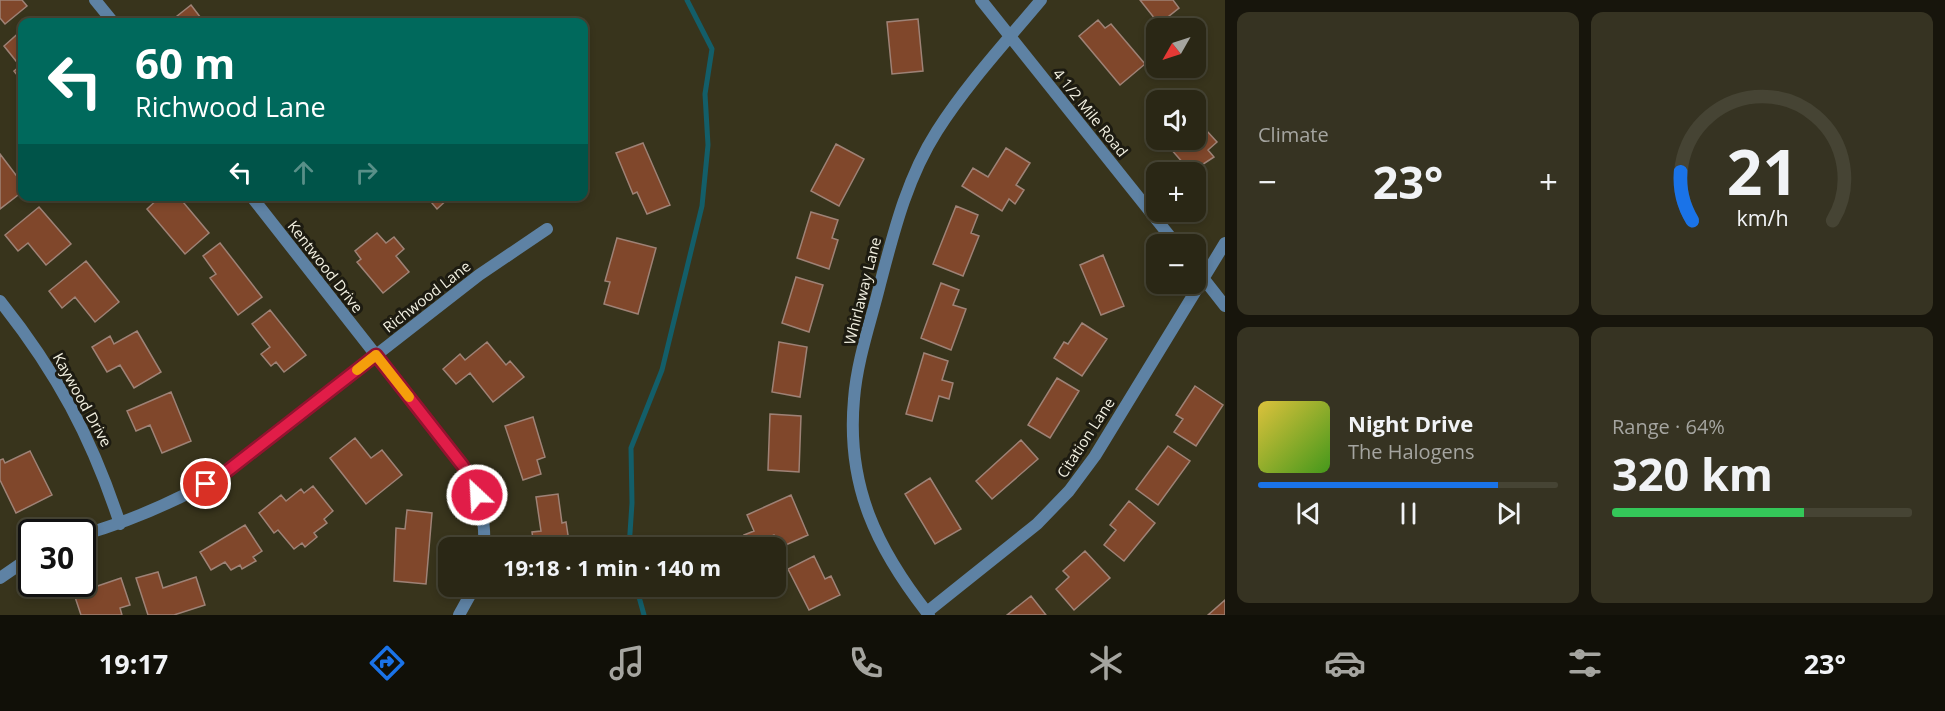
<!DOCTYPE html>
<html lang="en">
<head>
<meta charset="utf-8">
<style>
  body { margin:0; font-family:"Open Sans",sans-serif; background:#363322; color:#f1f3f6; height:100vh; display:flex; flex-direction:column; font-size:22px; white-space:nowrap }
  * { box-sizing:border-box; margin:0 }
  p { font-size:20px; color:#a5a5a0 }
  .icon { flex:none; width:33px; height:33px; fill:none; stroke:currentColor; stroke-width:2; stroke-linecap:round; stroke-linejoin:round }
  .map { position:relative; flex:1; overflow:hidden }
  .drawer { display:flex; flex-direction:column; gap:12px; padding:12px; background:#17150c; width:720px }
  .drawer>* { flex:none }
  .hud { position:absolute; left:18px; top:18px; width:570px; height:183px; border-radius:12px; box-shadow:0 3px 9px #0003,0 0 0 2px #464434; background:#00695c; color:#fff; overflow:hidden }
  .needle { width:39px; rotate:231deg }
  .fabs { position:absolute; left:1146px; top:18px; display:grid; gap:12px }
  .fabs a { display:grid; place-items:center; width:60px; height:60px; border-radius:12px; background:#2a2715; box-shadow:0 3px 9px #0003,0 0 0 2px #464434; font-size:30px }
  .speed { position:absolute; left:18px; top:519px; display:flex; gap:12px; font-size:30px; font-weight:700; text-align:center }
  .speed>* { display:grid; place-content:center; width:78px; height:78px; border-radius:50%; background:#2a2715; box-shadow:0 3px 9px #0003,0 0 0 2px #464434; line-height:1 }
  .speed .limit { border:3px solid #111; border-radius:9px; background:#fff; color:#111 }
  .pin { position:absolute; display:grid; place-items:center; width:51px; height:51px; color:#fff; margin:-26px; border:3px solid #fff; border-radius:50%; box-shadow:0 2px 6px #0007 }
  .me { position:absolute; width:66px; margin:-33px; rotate:335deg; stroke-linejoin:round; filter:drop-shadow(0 0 4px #0008) }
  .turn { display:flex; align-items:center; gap:21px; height:126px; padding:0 18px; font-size:27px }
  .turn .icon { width:78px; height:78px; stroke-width:2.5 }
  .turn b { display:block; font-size:42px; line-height:51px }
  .lanes { display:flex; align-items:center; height:57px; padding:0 18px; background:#0003; justify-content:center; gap:30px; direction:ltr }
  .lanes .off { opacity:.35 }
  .big { font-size:45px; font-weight:700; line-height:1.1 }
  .drawer .tile { flex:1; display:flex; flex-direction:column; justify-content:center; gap:9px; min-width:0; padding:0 21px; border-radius:12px; background:#363322 }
  .drawer .dial { align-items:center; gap:0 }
  .dial svg { height:156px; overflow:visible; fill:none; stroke:#464434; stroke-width:7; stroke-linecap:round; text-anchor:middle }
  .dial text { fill:#f1f3f6; stroke:none }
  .song { display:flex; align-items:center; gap:18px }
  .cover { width:72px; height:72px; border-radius:9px; background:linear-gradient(135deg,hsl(50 70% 55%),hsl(100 70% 35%)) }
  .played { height:6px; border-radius:3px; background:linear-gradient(90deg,#1a73e8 80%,#464434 80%) }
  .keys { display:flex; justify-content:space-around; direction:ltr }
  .heat { display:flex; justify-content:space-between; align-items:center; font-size:33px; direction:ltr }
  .charge { height:9px; border-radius:4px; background:linear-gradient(90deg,#34c759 64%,#464434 0) }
  .drawer .tiles { flex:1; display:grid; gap:12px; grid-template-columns:repeat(2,1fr) }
  .trip { position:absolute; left:438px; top:537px; width:348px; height:60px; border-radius:12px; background:#2a2715; box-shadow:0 3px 9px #0003,0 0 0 2px #464434; font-weight:700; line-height:60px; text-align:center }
  .tab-bar { display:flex; height:96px; justify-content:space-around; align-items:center; background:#111008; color:#a5a5a0 }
  .tab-bar .icon { width:42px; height:42px }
  .tab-bar .current { color:#1a73e8 }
  .tab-bar b { font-size:27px; color:#f1f3f6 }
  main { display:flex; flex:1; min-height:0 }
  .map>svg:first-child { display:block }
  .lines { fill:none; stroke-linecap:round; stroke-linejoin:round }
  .stream { stroke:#135e69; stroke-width:5 }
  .building { fill:#80472b; stroke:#9e8276; stroke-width:1.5 }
  .street { stroke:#5e82a4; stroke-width:12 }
  .route-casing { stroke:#92132f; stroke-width:15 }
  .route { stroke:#e11d48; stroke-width:10 }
  .slow { stroke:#f59e0b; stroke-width:10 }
  .labels { text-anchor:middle; stroke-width:6; stroke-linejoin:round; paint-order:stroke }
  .street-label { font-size:15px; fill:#f3f1e2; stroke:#1d1b11 }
</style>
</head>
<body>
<main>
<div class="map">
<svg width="1225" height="615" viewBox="0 0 1225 615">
  <rect width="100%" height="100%" fill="#38341c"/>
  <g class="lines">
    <!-- stream -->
    <path class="stream" d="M629 548 632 503 631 448 662 370 702 206 708 145 705 94 712 49 687 0
      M636 586 644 615"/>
  </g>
  <!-- building -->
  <path class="building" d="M0 0H22L27 6 5 24 0 18Z
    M1140 0H1173L1179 8 1159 24Z
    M191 5 204 22H174L172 20Z
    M918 19 923 71 892 74 887 22Z
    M1098 20 1105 28 1111 24 1145 64 1120 85 1079 36Z
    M22 30V81L14 71 20 66 4 46Z
    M1206 130 1217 142 1208 150 1214 157 1191 172 1163 140H1196V133L1198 137Z
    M643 143 670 205 647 214 637 192 633 194 616 153Z
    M836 144 864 159 839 206 811 191Z
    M1006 148 1030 163 1016 185 1024 190 1015 204 1009 199 1002 211 962 186 973 168 988 177Z
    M0 154 22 183V192L0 209Z
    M161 196H178L209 233 185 254 147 209Z
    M426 196H451L437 209Z
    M956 206 978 215 971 233 979 236 963 276 933 264Z
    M39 207 71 244 46 265 28 243 18 251 5 235Z
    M811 212 838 220 832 238 838 240 829 269 797 258Z
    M377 233 386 243 394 237 404 249 396 256 409 272 383 293 357 262 361 259 355 251Z
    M617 238 656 248 638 314 604 304 610 282 605 281Z
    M220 243 262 297 238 315 210 278 216 274 203 256Z
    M1103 255 1124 306 1101 315 1080 265Z
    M86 261 119 302 95 322 75 297 62 308 49 291Z
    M796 277 823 285 809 332 782 323Z
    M941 283 959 290 953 305 966 309 951 350 921 338Z
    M270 310 306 355 284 372 276 362 271 366 261 354 270 347 252 324Z
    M1082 323 1107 339 1082 376 1054 358 1064 342 1068 344Z
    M137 331 161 372 134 388 120 365 107 372 92 347 110 336 114 344Z
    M487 342 506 365 510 361 524 377 493 402 470 373 456 384 443 369 460 354 465 360Z
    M779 342 807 347 800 397 772 392Z
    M924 353 948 361 942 380 953 383 949 399 939 396 932 421 906 414Z
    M1057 378 1079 391 1050 438 1028 425Z
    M1195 386 1223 405 1196 446 1174 432 1183 419 1176 415Z
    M171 392 191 441 162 453 150 425 136 431 127 411Z
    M770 414 801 416 799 472 768 470Z
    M533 417 545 457 537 460 541 474 523 480 505 426Z
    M355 438 371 458 382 450 402 475 366 504 330 458Z
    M1021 440 1038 459 992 499 976 481Z
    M1168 446 1190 461 1158 505 1136 489Z
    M30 451 52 495 16 513 0 480V460L3 459 5 463Z
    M930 478 961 529 935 544 905 494Z
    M313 486 333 511 324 519 327 523 314 533 317 537 305 547 302 543 294 549 278 530 274 533 259 513 281 495 286 501 301 489 304 493Z
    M558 494 562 523 566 522 570 548H534L532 532 541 531 536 497Z
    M791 495 808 535 779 548 774 535 749 546 744 535 754 531 747 515Z
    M1129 501 1155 523 1124 561 1104 545 1116 530 1110 525Z
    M407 510 432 513 426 584 394 581 396 528 405 529Z
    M245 525 262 551 253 557 256 561 242 569 240 565 231 570 225 562 211 570 200 552Z
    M1085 551 1110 578 1074 610 1056 589 1069 577 1063 571Z
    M814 556 825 579 831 576 840 595 809 610 788 569Z
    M158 572 163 588 196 577 205 605 174 615H148L136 578Z
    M121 578 130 605 120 608 122 615H81L74 594Z
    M1031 596 1046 615H1007Z
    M1225 600V615H1208Z"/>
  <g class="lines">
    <!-- street -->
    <path class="street" d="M95 0 113 22
      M981 0 1176 244
      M251 196 463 466C478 492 486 517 484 548
      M1196 269 1225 306
      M0 301C56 371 92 438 120 524
      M82 535C134 520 180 500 226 472L479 275 547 229
      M0 578 32 556
      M927 612 1037 524 1069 491 1095 456 1225 243
      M459 615 475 586
      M929 615C877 549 846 486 854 399 857 360 871 321 880 284 894 231 907 178 937 131 967 84 1005 43 1041 0"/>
  </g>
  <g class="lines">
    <!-- route casing -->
    <g class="route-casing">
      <path id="route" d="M206 484 226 472 376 355 463 466 477 495"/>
    </g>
    <!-- route -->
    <use href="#route" class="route"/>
    <!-- slow -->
    <path class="slow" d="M357 370 376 355 409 397"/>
  </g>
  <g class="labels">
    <!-- street labels -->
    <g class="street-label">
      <text transform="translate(1090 113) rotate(51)" y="5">4 1/2 Mile Road</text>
      <text transform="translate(325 267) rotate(52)" y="5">Kentwood Drive</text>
      <text transform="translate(863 291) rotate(-76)" y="5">Whirlaway Lane</text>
      <text transform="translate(427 297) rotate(-38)" y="5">Richwood Lane</text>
      <text transform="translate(82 400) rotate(61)" y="5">Kaywood Drive</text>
      <text transform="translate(1086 438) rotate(-57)" y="5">Citation Lane</text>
    </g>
  </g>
</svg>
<div class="fabs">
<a><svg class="needle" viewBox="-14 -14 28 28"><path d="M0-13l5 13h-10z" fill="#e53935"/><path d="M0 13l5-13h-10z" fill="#a5a5a0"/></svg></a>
<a><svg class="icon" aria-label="sound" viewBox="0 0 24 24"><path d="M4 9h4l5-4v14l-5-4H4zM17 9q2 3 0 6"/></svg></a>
<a>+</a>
<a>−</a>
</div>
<div class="speed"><div class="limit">30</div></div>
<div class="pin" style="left:206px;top:484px;background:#d93025"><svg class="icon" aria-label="arrive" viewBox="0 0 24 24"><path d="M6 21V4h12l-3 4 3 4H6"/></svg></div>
<svg class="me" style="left:477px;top:495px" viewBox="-20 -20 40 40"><circle r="17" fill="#e11d48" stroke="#fff" stroke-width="3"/><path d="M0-11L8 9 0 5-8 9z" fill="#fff"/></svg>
<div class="trip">19:18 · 1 min · 140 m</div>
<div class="hud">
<div class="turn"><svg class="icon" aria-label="left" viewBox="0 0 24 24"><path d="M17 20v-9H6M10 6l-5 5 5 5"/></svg><div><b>60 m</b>Richwood Lane</div></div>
<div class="lanes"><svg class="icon" aria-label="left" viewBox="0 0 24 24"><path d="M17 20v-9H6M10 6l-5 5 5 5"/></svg><svg class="icon off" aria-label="ahead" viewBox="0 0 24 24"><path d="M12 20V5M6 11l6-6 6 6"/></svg><svg class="icon off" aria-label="right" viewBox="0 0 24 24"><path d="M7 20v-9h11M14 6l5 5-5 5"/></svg></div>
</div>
</div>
<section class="drawer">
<div class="tiles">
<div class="tile"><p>Climate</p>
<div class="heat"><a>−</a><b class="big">23°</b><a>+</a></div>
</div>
<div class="tile dial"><svg viewBox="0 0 100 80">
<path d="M14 69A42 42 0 1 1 86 69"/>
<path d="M14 69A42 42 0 0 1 8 44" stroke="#1a73e8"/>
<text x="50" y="56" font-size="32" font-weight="700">21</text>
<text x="50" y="72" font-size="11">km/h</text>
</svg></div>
<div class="tile">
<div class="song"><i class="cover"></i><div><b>Night Drive</b><p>The Halogens</p></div></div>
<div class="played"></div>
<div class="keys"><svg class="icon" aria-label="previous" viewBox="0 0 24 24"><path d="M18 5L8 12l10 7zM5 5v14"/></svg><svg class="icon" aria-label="pause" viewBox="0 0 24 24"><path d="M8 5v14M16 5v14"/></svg><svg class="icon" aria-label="next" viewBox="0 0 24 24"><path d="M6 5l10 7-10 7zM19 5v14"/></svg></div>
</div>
<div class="tile"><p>Range · 64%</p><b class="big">320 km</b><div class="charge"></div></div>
</div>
</section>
</main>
<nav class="tab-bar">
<b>19:17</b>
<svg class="icon current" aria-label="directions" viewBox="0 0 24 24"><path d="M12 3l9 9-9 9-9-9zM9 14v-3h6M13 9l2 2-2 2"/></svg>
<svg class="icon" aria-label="music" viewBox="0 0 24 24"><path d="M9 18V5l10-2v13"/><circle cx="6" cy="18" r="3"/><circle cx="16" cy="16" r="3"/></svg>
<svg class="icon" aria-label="phone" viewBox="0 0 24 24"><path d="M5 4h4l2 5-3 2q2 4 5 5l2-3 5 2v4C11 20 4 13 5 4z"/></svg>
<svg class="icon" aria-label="climate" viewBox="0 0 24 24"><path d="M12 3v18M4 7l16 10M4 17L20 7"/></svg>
<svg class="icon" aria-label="car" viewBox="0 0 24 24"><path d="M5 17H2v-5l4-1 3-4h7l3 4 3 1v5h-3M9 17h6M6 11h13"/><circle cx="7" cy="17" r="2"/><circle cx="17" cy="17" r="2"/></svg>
<svg class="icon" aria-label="filters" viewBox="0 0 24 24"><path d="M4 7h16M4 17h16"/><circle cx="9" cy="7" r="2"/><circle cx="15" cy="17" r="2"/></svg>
<b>23°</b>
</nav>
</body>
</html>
